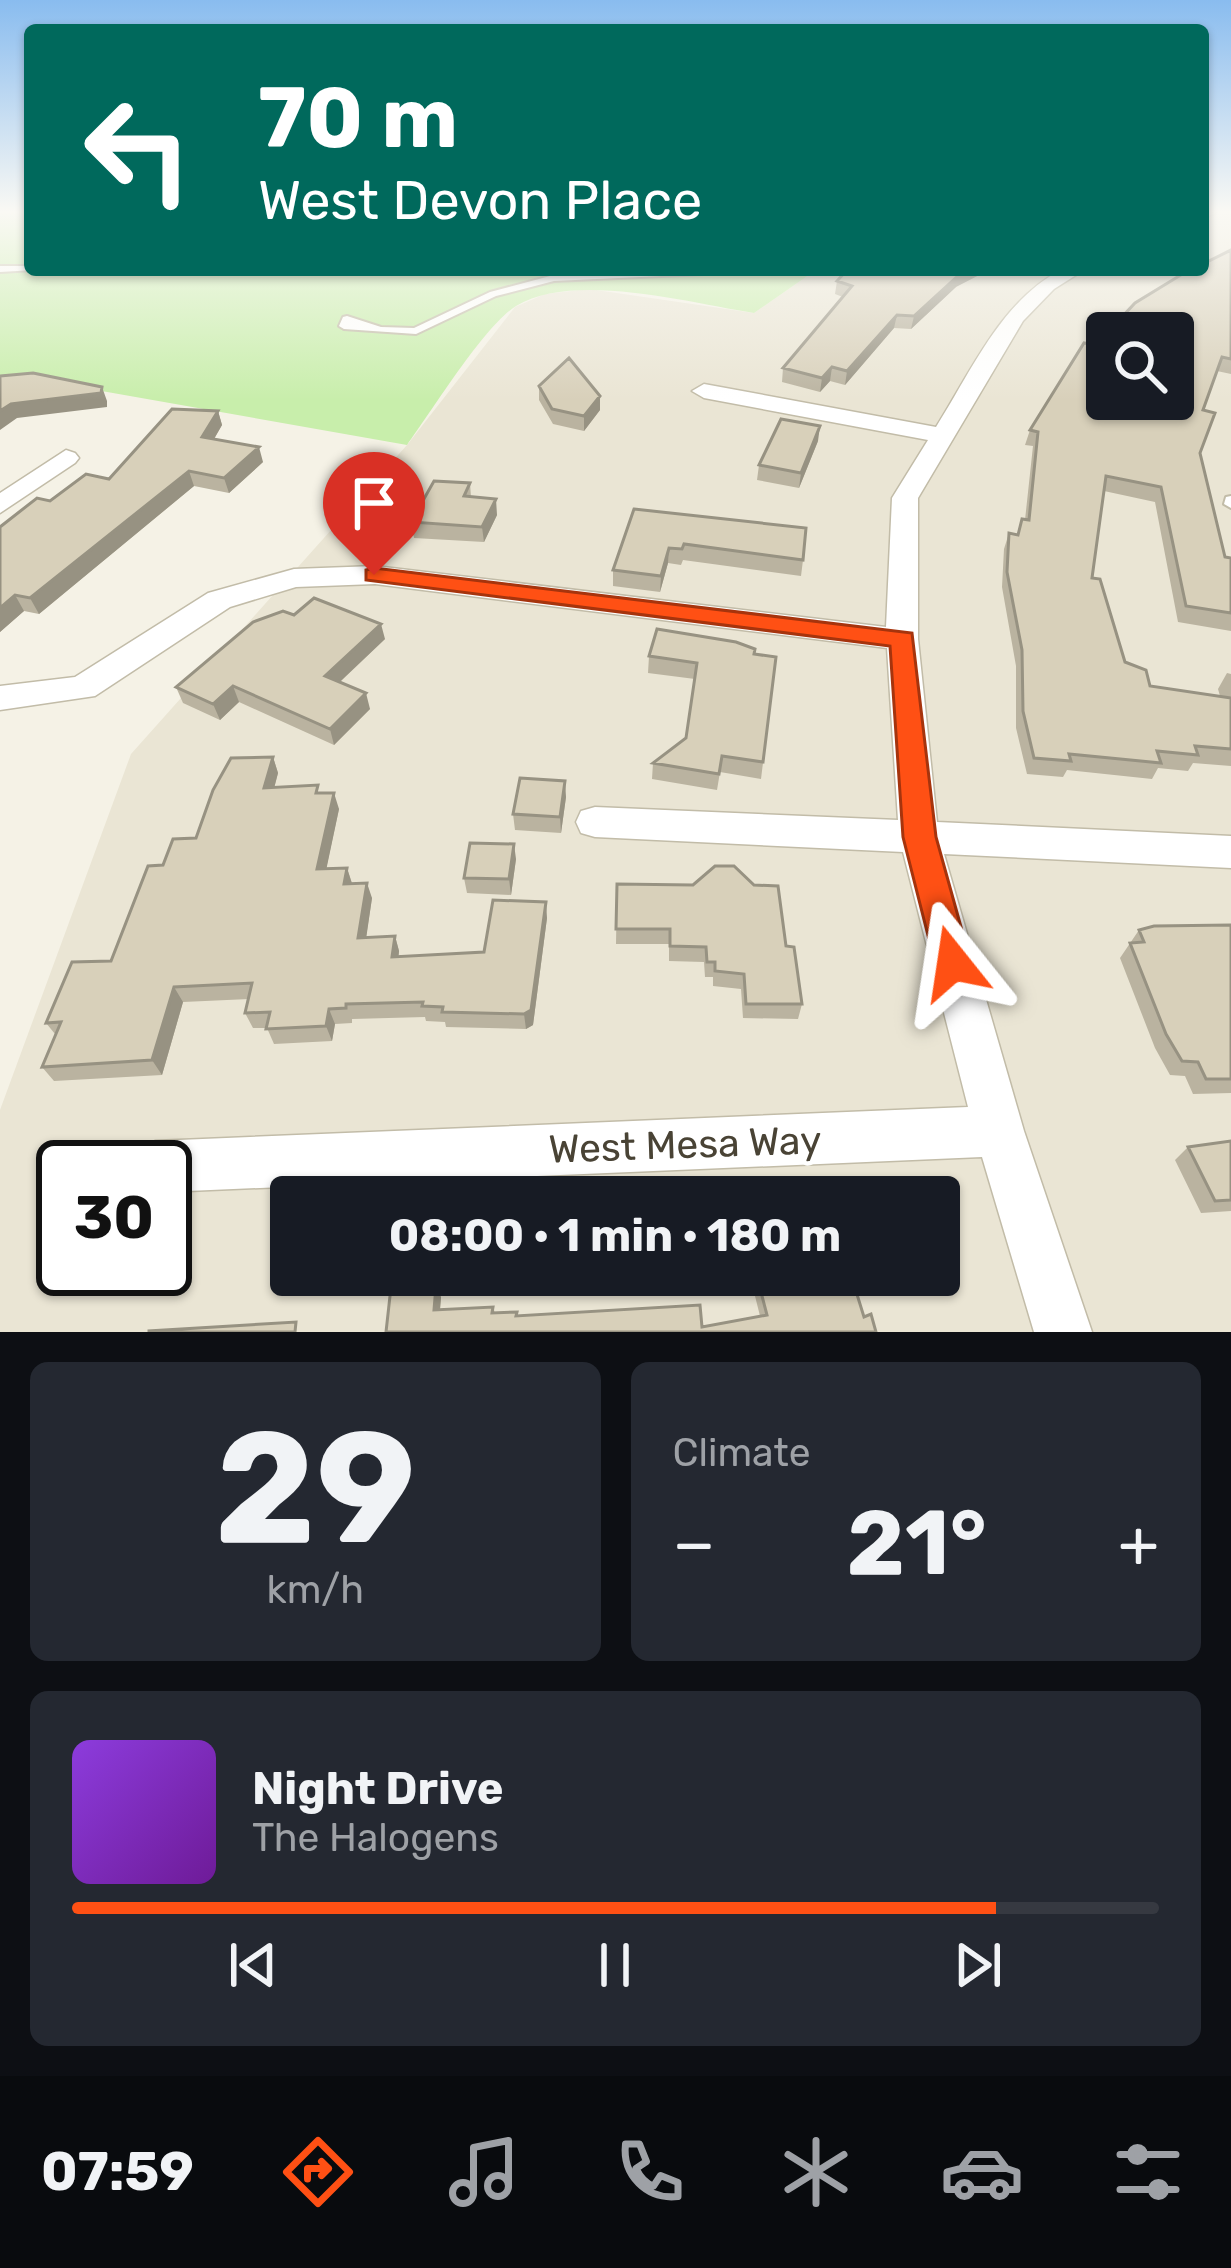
<!DOCTYPE html>
<html lang="en">
<head>
<meta charset="utf-8">
<style>
  body { margin:0; font-family:Rubik,sans-serif; background:#242831; color:#f1f3f6; height:100vh; display:flex; flex-direction:column; font-size:45px; white-space:nowrap }
  * { box-sizing:border-box; margin:0 }
  p { font-size:39px; color:#9ea1a6 }
  .icon { flex:none; width:66px; height:66px; fill:none; stroke:currentColor; stroke-width:2; stroke-linecap:round; stroke-linejoin:round }
  .map { position:relative; height:1332px; overflow:hidden }
  .panel { display:flex; flex-direction:column; gap:30px; padding:30px; background:#0d0f14; flex:1 }
  .panel>* { flex:none }
  .top-card { position:absolute; left:24px; top:24px; width:1185px; height:252px; border-radius:12px; box-shadow:0 3px 9px #0004; background:#00695c; color:#fff; overflow:hidden }
  .tools { position:absolute; left:1086px; top:312px; display:grid; gap:24px }
  .tools a { display:grid; place-items:center; width:108px; height:108px; border-radius:12px; background:#171b24; box-shadow:0 3px 9px #0004; font-size:60px }
  .speed { position:absolute; left:36px; top:1140px; display:flex; gap:24px; font-size:60px; font-weight:700; text-align:center }
  .speed>* { display:grid; place-content:center; width:156px; height:156px; border-radius:50%; background:#171b24; box-shadow:0 3px 9px #0004; line-height:1 }
  .speed .limit { border:6px solid #111; border-radius:18px; background:#fff; color:#111 }
  .pin { position:absolute; display:grid; place-items:center; width:102px; height:102px; color:#fff; margin:-123px -51px; border-radius:50% 50% 50% 0; rotate:-45deg; box-shadow:0 0 12px #0007 }
  .pin .icon { rotate:45deg }
  .me { position:absolute; width:132px; margin:-66px; rotate:345deg; stroke-linejoin:round; filter:drop-shadow(0 0 9px #0008) }
  .turn { display:flex; align-items:center; gap:42px; height:252px; padding:0 36px; font-size:54px }
  .turn .icon { width:156px; height:156px; stroke-width:2.5 }
  .turn b { display:block; font-size:84px; line-height:102px }
  .big { font-size:90px; font-weight:700; line-height:1.1 }
  .panel .widget { flex:1; display:flex; flex-direction:column; justify-content:center; gap:18px; min-width:0; padding:0 42px; border-radius:18px; background:#242831 }
  .panel .dial { align-items:center; gap:0 }
  .dial b { font-size:156px; line-height:1 }
  .song { display:flex; align-items:center; gap:36px }
  .cover { width:144px; height:144px; border-radius:18px; background:linear-gradient(135deg,hsl(270 70% 55%),hsl(280 70% 35%)) }
  .played { height:12px; border-radius:6px; background:linear-gradient(90deg,#ff5014 85%,#363941 85%) }
  .keys { display:flex; justify-content:space-around; direction:ltr }
  .heat { display:flex; justify-content:space-between; align-items:center; font-size:66px; direction:ltr }
  .panel .tiles { flex:1; display:grid; gap:30px; grid-template-columns:1fr 1fr }
  .widget:last-child { grid-column:span 2 }
  .trip { position:absolute; left:270px; top:1176px; width:690px; height:120px; border-radius:12px; background:#171b24; box-shadow:0 3px 9px #0004; font-weight:700; line-height:120px; text-align:center }
  .dock { display:flex; height:192px; justify-content:space-around; align-items:center; background:#090b0e; color:#9ea1a6 }
  .dock .icon { width:84px; height:84px }
  .dock .on { color:#ff5014 }
  .dock b { font-size:54px; color:#f1f3f6 }
  .map>svg:first-child { display:block }
  .residential { fill:#eae5d4; fill-rule:evenodd }
  .green { fill:#c8eeab }
  .lines { fill:none; stroke-linecap:round; stroke-linejoin:round }
  .lane-casing { stroke:#c2bca8; stroke-width:4 }
  .street-casing { stroke:#c2bca8; stroke-width:3 }
  .lane { fill:#fff; fill-rule:evenodd }
  .street { fill:#fff; fill-rule:evenodd }
  .wall { fill:#bab3a0 }
  .shaded-wall { fill:#979282 }
  .building { fill:#d8d0ba; stroke:#979282; stroke-width:3 }
  .route { fill:#ff5014; stroke:#a6340d; stroke-width:3 }
  .labels { text-anchor:middle; stroke-width:9; stroke-linejoin:round; paint-order:stroke }
  .near-street-label { font-size:39px; fill:#494335; stroke:#fff }
</style>
</head>
<body>
<div class="map">
<svg width="1231" height="1332" viewBox="0 0 1231 1332">
  <rect width="100%" height="100%" fill="#f5f2e6"/>
  <!-- residential -->
  <path class="residential" d="M1203 213H1231V1332H0V1110L131 754 407 445 515 307 545 294 589 289 754 313 816 270H1203ZM1107 333H1173V399H1107ZM63 1167H165V1269H63ZM291 1197H939V1275H291Z"/>
  <!-- green -->
  <path class="green" d="M0 213H30V270H816L754 313C689 303 574 271 516 306 484 326 432 411 407 445L28 378 0 379Z"/>
  <g class="lines">
    <!-- lane casing -->
    <g class="lane-casing">
      <path id="lane" d="M0 266H30V270H34L0 272Z
        M665 270H731L726 273 554 281 496 296 416 334 344 329 339 326 343 317 347 316 381 327 414 328 490 292 554 275Z
        M1231 496V508L1224 504 1226 497Z"/>
    </g>
    <!-- street casing -->
    <g class="street-casing">
      <path id="street" d="M1203 213H1215L1203 219Z
        M1061 270H1084L1054 289 1023 321 918 498V639L937 822 1231 836V868L944 854 1024 1131 1092 1332H1034L982 1157 165 1192V1167H129L137 1149 155 1141 968 1107 903 852 595 837 581 833 576 822 581 811 595 807 898 820 887 648 375 584 296 587 230 607 95 696 0 710V686L75 677 208 593 294 569 375 566 886 627 892 498 928 440 704 398 692 391 704 384 936 427C971 372 1001 301 1061 270Z
        M66 450 75 453 79 458 75 463 0 513V493Z"/>
    </g>
    <!-- lane -->
    <use href="#lane" class="lane"/>
    <!-- street -->
    <use href="#street" class="street"/>
  </g>
  <!-- wall -->
  <path class="wall" d="M1231 250V374L1217 371 1203 410 1200 453 1225 557 1231 558V631L1178 622 1155 502 1104 491 1092 578 1125 662 1150 686 1220 696 1218 689 1227 673 1231 674V766L1193 763 1188 771 1158 768 1152 779 1067 770 1063 777 1027 774 1016 728V666L1002 587 1004 549 1009 533 1017 535 1022 519 1025 520 1033 446 1025 445 1030 430 1096 345Z
    M837 281 956 287 911 329 894 328 845 385 830 381 820 392 782 382 783 368 843 297 835 294Z
    M539 386 600 396V410L584 431 553 424 539 400Z
    M218 411 222 425 214 439 263 462 229 493 194 486 39 614 24 611 0 632V527L50 501 109 479Z
    M818 441 799 488 757 480 759 465Z
    M470 483 471 497 497 515 484 542 414 538 411 522Z
    M634 509 803 560 801 576 683 560 681 565 668 563 660 592 613 586V570Z
    M294 615 385 639 340 682 370 709 334 745 239 702 220 720 183 703 176 687Z
    M754 654 776 657 761 779 720 772 717 790 652 779 653 763 686 738 695 679 648 673 649 656Z
    M273 757 278 773 274 788 321 793 339 809 326 869 347 868 352 883 372 898 366 937 395 936 399 951 398 957 484 952 547 918 533 1025 526 1029 446 1027 445 1022 426 1021 425 1017 352 1019V1023L335 1024 332 1041 274 1044 267 1028H253L245 1013 249 999 183 1002 162 1075 54 1081 42 1067 55 1034 46 1023 111 961 163 865 196 838Z
    M566 797 561 833 515 830 513 814Z
    M516 859 511 895 467 893 464 878Z
    M617 884 786 946 802 1004 798 1019 743 1018 741 989 713 986V977H705L704 962 669 961V944H616Z
    M1231 925V1093L1193 1094 1185 1076 1170 1075 1155 1048 1120 958 1139 930Z
    M1231 1141V1211L1201 1213 1175 1160 1188 1147Z
    M757 1277 864 1317 876 1332H386L441 1297 440 1310 493 1307 495 1313 518 1316 702 1327 760 1316 753 1288Z"/>
  <!-- shaded-wall -->
  <path class="shaded-wall" d="M968 270H989L956 287 911 329 914 316 960 274Z
    M897 315 894 328 845 385 847 371Z
    M832 367 830 381 820 392 822 378Z
    M102 387 107 401V407L17 418 0 430V411L11 404Z
    M600 396V410L584 431V416Z
    M218 411 222 425 207 451 202 437Z
    M820 426 818 441 799 488 801 473Z
    M259 447 263 462 229 493 224 478Z
    M189 471 194 486 39 614 30 598Z
    M496 499 497 515 484 542 482 527Z
    M669 548 668 563 660 592 661 576Z
    M15 595 24 611 0 632V608Z
    M381 624 385 639 329 692 325 676Z
    M233 686 239 702 220 720 213 704Z
    M366 693 370 709 334 745 330 729Z
    M273 757 278 773 270 804 264 788Z
    M565 781 566 797 561 833 560 817Z
    M334 793 339 809 323 885 317 869Z
    M514 844 516 859 511 895 509 879Z
    M347 868 352 884H344Z
    M367 883 372 898 364 953 358 938Z
    M546 902 547 918 533 1025 526 1029 524 1014Z
    M395 936 399 951 397 973 392 957Z
    M174 987 183 1002 162 1075 152 1060Z
    M329 1009 335 1024 332 1041 326 1026Z
    M436 1286 441 1297 439 1321 434 1310Z"/>
  <!-- building -->
  <path class="building" d="M1231 250V359L1222 357 1203 410 1215 413 1200 453 1225 557 1231 558V613L1186 606 1161 487 1106 476 1092 578 1100 579 1125 662 1146 670 1150 686 1231 698V749L1195 746 1198 755 1157 751 1161 763 1069 754 1071 761 1034 758 1023 711 1022 650 1007 572 1009 533 1018 535 1022 519 1029 520 1038 432 1030 430 1084 343 1096 345 1107 333V399H1173V333H1107L1135 303 1184 273 1190 270H1203V264Z
    M847 270H968L960 274 914 316 897 315 847 371 832 367 822 378 783 368 852 286 837 281Z
    M569 358 600 396 584 416 552 409 539 386Z
    M33 373 102 387 101 393 11 404 0 411V376Z
    M172 409 218 411 202 437 259 447 224 478 189 471 30 598 15 595 0 608V527L37 498 50 501 86 474 109 479Z
    M781 419 820 426 801 473 759 465Z
    M434 481 470 483 464 496 496 499 482 527 411 522Z
    M634 509 806 528 803 560 684 544 682 549 669 548 661 576 613 570Z
    M314 598 381 624 325 676 366 693 330 729 233 686 213 704 176 687 253 622 283 611 294 615Z
    M657 629 736 642 755 649 754 654 776 657 763 762 722 756 719 774 653 763 686 738 697 663 649 656Z
    M273 757 264 788 318 785 316 793H334L317 869 347 868 344 884 367 883 358 938 395 936 392 957 484 952 493 900 546 902 531 1010 524 1014 442 1012 443 1007 422 1006 423 1002 346 1004V1008L329 1009 326 1026 266 1029 270 1012 245 1013 252 983 174 987 152 1060 42 1067 61 1022 46 1023 72 962 111 961 148 866 163 865 173 839 196 838 213 790 231 758Z
    M520 778 565 781 560 817 513 814Z
    M470 843 514 844 509 879 464 878Z
    M715 866H734L754 885 778 886 786 946 794 947 802 1004H746L744 974 715 971V962H707L706 947 670 946V929H616L617 884 693 885Z
    M1231 925V1079H1206L1198 1062 1182 1061 1166 1034 1130 943 1144 942 1139 930 1154 926Z
    M1231 1141V1200L1215 1201 1188 1147Z
    M762 1275H851L864 1317 871 1314 876 1332H386L391 1287 436 1286 434 1310 493 1307 492 1313 517 1312 516 1316 700 1305 702 1327 767 1315 757 1277Z
    M296 1322 295 1332H149V1331Z"/>
  <!-- sky -->
  <linearGradient id="sky" x2="0" y2="1"><stop stop-color="#89bcef"/><stop offset="0.53" stop-color="#faf9f4"/><stop offset="1" stop-color="#faf9f4" stop-opacity="0"/></linearGradient>
  <rect width="1231" height="400" fill="url(#sky)"/>
  <!-- route -->
  <path class="route" d="M374 568 912 633 936 837 971 963 966 975 953 980 941 975 935 963 903 837 890 646 366 580V570Z"/>
  <g class="labels">
    <!-- near-street labels -->
    <g class="near-street-label">
      <text transform="translate(685 1144) rotate(-2)" y="14">West Mesa Way</text>
    </g>
  </g>
</svg>
<div class="tools">
<a><svg class="icon" aria-label="search" viewBox="0 0 24 24"><circle cx="10" cy="10" r="6"/><path d="M15 15l6 6"/></svg></a>
</div>
<div class="speed"><div class="limit">30</div></div>
<div class="pin" style="left:374px;top:575px;background:#d93025"><svg class="icon" aria-label="arrive" viewBox="0 0 24 24"><path d="M6 21V4h12l-3 4 3 4H6"/></svg></div>
<svg class="me" style="left:953px;top:963px" viewBox="-20 -20 40 40"><path d="M0-17L14 15 0 8-14 15z" fill="#ff5014" stroke="#fff" stroke-width="4"/></svg>
<div class="trip">08:00 · 1 min · 180 m</div>
<div class="top-card">
<div class="turn"><svg class="icon" aria-label="left" viewBox="0 0 24 24"><path d="M17 20v-9H6M10 6l-5 5 5 5"/></svg><div><b>70 m</b>West Devon Place</div></div>
</div>
</div>
<section class="panel">
<div class="tiles">
<div class="widget dial"><b>29</b><p>km/h</p></div>
<div class="widget"><p>Climate</p>
<div class="heat"><a>−</a><b class="big">21°</b><a>+</a></div>
</div>
<div class="widget">
<div class="song"><i class="cover"></i><div><b>Night Drive</b><p>The Halogens</p></div></div>
<div class="played"></div>
<div class="keys"><svg class="icon" aria-label="previous" viewBox="0 0 24 24"><path d="M18 5L8 12l10 7zM5 5v14"/></svg><svg class="icon" aria-label="pause" viewBox="0 0 24 24"><path d="M8 5v14M16 5v14"/></svg><svg class="icon" aria-label="next" viewBox="0 0 24 24"><path d="M6 5l10 7-10 7zM19 5v14"/></svg></div>
</div>
</div>
</section>
<nav class="dock">
<b>07:59</b>
<svg class="icon on" aria-label="directions" viewBox="0 0 24 24"><path d="M12 3l9 9-9 9-9-9zM9 14v-3h6M13 9l2 2-2 2"/></svg>
<svg class="icon" aria-label="music" viewBox="0 0 24 24"><path d="M9 18V5l10-2v13"/><circle cx="6" cy="18" r="3"/><circle cx="16" cy="16" r="3"/></svg>
<svg class="icon" aria-label="phone" viewBox="0 0 24 24"><path d="M5 4h4l2 5-3 2q2 4 5 5l2-3 5 2v4C11 20 4 13 5 4z"/></svg>
<svg class="icon" aria-label="climate" viewBox="0 0 24 24"><path d="M12 3v18M4 7l16 10M4 17L20 7"/></svg>
<svg class="icon" aria-label="car" viewBox="0 0 24 24"><path d="M5 17H2v-5l4-1 3-4h7l3 4 3 1v5h-3M9 17h6M6 11h13"/><circle cx="7" cy="17" r="2"/><circle cx="17" cy="17" r="2"/></svg>
<svg class="icon" aria-label="filters" viewBox="0 0 24 24"><path d="M4 7h16M4 17h16"/><circle cx="9" cy="7" r="2"/><circle cx="15" cy="17" r="2"/></svg>
</nav>
</body>
</html>
